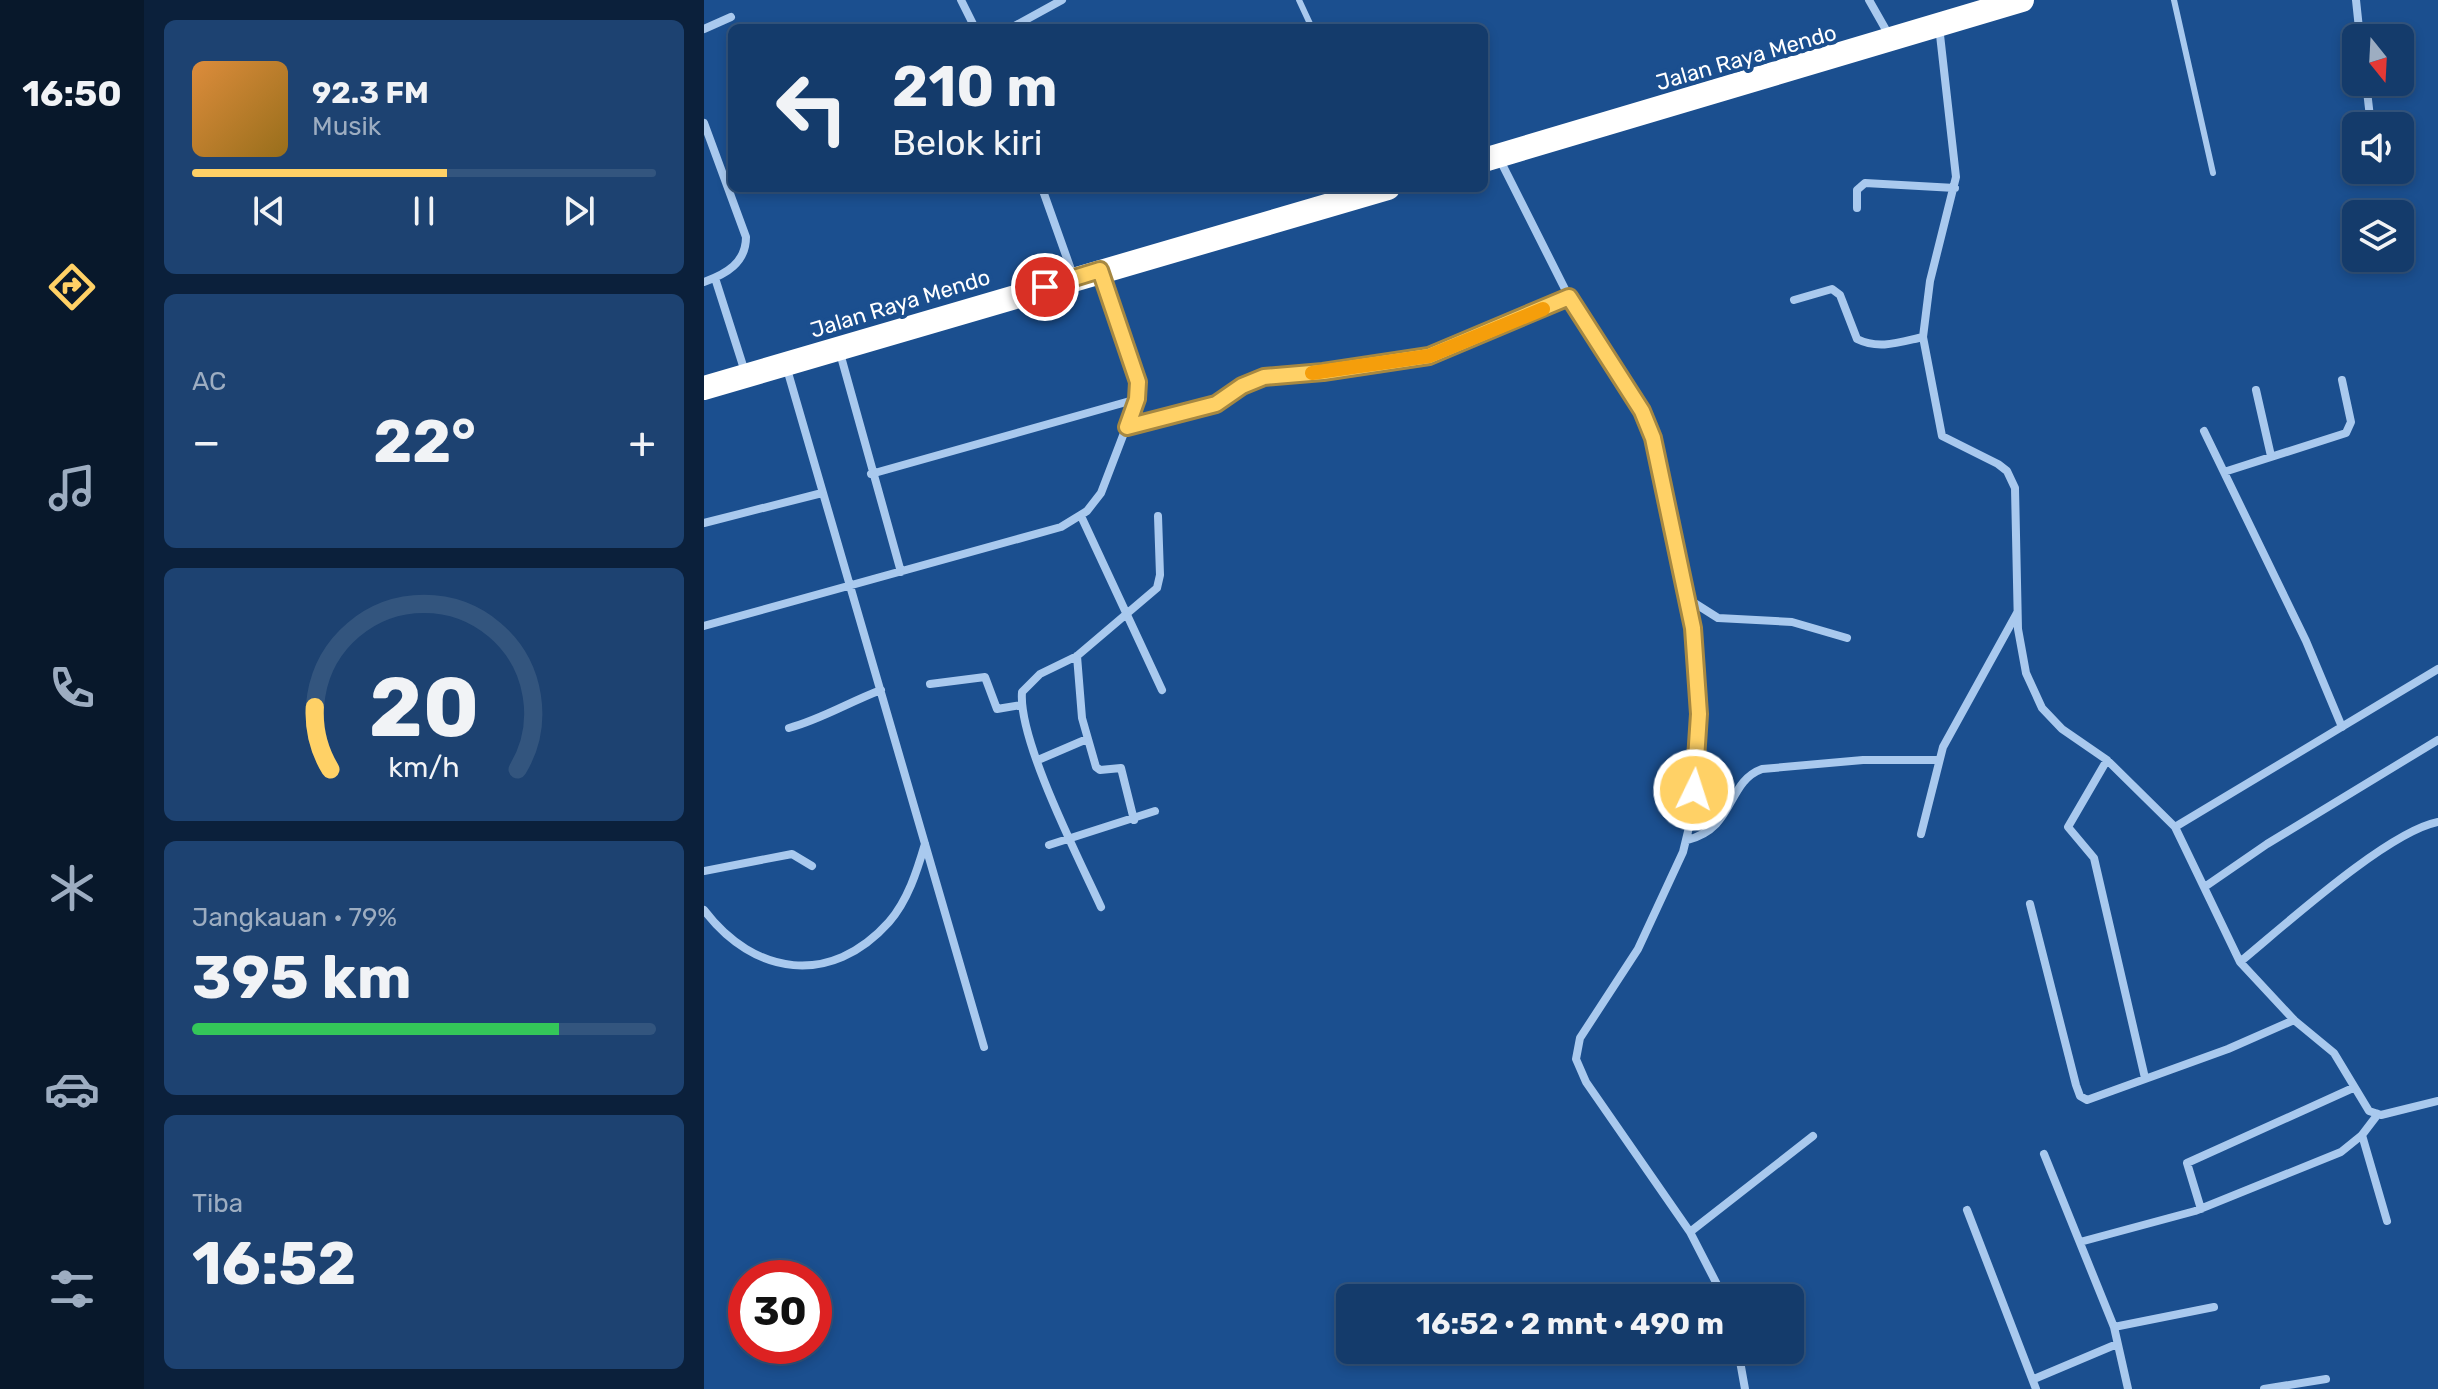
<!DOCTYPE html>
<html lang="id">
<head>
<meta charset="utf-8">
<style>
  body { margin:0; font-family:Rubik,sans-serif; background:#1d4271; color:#f1f3f6; height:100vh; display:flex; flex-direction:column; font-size:30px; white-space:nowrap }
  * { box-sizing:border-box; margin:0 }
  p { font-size:26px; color:#9dadc1 }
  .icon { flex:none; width:44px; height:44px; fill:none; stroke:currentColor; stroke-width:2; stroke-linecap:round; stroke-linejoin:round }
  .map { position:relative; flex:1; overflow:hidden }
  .side { display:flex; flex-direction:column; gap:20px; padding:20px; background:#0b203b; width:560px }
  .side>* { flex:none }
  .top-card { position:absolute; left:24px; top:24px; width:760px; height:168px; border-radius:12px; box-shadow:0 4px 12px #0003,0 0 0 2px #33557e; background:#143b6b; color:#f1f3f6; overflow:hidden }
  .needle { width:52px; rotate:162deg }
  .controls { position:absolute; left:1638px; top:24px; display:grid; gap:16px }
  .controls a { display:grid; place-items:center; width:72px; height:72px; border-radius:12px; background:#143b6b; box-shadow:0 4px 12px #0003,0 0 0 2px #33557e; font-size:40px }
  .speed { position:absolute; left:24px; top:1260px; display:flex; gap:16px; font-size:40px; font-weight:700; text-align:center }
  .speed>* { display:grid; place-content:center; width:104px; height:104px; border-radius:50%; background:#143b6b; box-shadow:0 4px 12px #0003,0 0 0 2px #33557e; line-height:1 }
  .speed .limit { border:12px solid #d22; background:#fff; color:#111 }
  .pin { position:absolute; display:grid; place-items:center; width:68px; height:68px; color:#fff; margin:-34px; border:4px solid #fff; border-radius:50%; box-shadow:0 2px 8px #0007 }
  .me { position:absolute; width:88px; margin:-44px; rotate:4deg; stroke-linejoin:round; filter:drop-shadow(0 0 6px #0008) }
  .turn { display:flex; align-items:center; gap:28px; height:168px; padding:0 32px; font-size:36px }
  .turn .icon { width:104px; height:104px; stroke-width:2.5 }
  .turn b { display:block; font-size:56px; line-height:68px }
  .big { font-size:60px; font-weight:700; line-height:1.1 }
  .side .tile { flex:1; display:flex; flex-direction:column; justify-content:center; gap:12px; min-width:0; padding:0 28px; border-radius:12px; background:#1d4271 }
  .side .dial { align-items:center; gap:0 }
  .dial svg { height:208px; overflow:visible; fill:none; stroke:#33557e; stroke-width:7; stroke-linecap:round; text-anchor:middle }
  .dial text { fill:#f1f3f6; stroke:none }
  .song { display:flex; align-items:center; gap:24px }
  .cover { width:96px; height:96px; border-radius:12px; background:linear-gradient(135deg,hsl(30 70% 55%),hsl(40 70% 35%)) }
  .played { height:8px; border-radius:4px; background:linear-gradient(90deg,#ffd166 55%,#33557e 55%) }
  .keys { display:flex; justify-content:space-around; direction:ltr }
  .heat { display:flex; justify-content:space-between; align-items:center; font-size:44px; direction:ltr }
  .charge { height:12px; border-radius:6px; background:linear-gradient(90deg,#34c759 79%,#33557e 0) }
  .trip { position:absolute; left:632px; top:1284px; width:468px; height:80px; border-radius:12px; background:#143b6b; box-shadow:0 4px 12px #0003,0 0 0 2px #33557e; font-weight:700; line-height:80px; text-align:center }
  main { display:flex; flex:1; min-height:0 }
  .tabs { display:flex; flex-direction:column; width:144px; justify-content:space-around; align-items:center; background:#08182b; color:#9dadc1 }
  .tabs .icon { width:56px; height:56px }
  .tabs .selected { color:#ffd166 }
  .tabs b { font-size:36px; color:#f1f3f6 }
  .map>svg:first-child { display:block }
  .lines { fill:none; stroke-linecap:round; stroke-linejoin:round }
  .lane { stroke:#a9c9ee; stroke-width:6 }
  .street { stroke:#a9c9ee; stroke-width:8 }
  .highway { stroke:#fff; stroke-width:24 }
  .route-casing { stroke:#a68842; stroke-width:20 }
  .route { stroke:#ffd166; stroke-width:14 }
  .slow { stroke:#f59e0b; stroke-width:14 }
  .labels { text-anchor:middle; stroke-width:8; stroke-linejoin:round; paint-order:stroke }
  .street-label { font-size:22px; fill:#fff; stroke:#1b4f8f }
</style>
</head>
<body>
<main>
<nav class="tabs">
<b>16:50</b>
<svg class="icon selected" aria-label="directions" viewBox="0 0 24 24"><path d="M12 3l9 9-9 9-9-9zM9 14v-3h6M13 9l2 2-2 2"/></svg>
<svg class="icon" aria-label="music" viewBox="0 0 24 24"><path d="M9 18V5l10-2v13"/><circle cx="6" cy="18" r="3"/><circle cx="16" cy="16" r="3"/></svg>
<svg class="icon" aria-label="phone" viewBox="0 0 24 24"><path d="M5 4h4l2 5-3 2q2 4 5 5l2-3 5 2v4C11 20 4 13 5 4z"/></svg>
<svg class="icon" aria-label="climate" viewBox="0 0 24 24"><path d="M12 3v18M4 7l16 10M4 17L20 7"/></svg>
<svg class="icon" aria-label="car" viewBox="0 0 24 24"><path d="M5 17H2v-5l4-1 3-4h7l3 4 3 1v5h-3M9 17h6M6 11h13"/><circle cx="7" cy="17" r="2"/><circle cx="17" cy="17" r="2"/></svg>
<svg class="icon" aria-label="filters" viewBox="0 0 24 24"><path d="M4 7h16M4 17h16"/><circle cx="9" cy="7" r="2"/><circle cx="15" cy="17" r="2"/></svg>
</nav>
<section class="side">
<div class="tile">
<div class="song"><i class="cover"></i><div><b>92.3 FM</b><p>Musik</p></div></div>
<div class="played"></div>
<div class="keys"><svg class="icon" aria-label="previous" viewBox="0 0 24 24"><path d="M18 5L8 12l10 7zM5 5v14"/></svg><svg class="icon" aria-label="pause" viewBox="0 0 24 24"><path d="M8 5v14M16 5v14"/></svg><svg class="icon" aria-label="next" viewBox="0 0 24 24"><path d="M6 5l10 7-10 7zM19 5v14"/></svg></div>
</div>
<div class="tile"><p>AC</p>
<div class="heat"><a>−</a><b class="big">22°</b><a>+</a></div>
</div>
<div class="tile dial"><svg viewBox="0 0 100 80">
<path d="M14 69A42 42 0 1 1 86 69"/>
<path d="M14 69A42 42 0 0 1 8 45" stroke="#ffd166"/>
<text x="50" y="56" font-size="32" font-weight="700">20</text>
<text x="50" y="72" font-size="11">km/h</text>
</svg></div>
<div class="tile"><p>Jangkauan · 79%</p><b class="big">395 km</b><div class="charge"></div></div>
<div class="tile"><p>Tiba</p><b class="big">16:52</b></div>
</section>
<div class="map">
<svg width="1734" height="1389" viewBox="0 0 1734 1389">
  <rect width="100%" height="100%" fill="#1b4f8f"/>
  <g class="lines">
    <!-- lane -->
    <path class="lane" d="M595 0 608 28
      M1470 0 1509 173"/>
    <!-- street -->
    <path class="street" d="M257 0 271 28
      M1165 0 1186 37
      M1652 0 1656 38
      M1235 26 1252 177 1226 281 1219 337 1238 436 1294 464 1303 471 1311 488 1314 629 1322 673 1338 708 1358 729 1403 760 1471 827 1536 962 1590 1020 1630 1053 1665 1111 1677 1115 1734 1101
      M307 28 358 0
      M0 29 27 17
      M1662 82 1667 126
      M0 123 42 237C42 263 22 274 0 282
      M796 160 865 297 938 411 949 438 989 628 995 714 988 815 979 852 934 949 876 1038 872 1059 882 1082 986 1232 1020 1298
      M338 188 370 278
      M1153 208V190L1161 183 1251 188
      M11 278 41 372
      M1090 300 1128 289 1136 295 1153 339C1175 350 1196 342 1219 337
      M136 353 197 572
      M83 369 280 1047
      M1552 390 1567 456
      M423 427 512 404 538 386 560 377 619 372 725 356 865 297
      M1500 431 1602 641 1638 727
      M1520 472 1642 433 1647 422 1638 380
      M167 474 433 399
      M377 516 458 690
      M0 523 118 493
      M984 599 1014 618 1088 622 1143 638
      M0 626 357 527 383 511 397 493 433 399 431 370 397 275
      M373 656 378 718 392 767 396 770 417 768 430 820
      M226 684 281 677 293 709 317 705
      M85 728C118 719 145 702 177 690
      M334 760 383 739
      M1403 760 1364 827 1390 858 1441 1078
      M1471 827 1734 669
      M1217 834 1239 747 1313 613
      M983 840C1032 828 1022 782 1058 769L1159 760H1234
      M345 845 451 811
      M0 871 88 854 108 866
      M1502 886 1563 844 1734 740
      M1326 904 1372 1085 1376 1096 1383 1100 1524 1049 1590 1020
      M397 907C375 859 314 740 318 692L336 674 373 656 453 588 456 575 454 516
      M0 910C50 976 127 987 185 922 204 900 213 871 221 844
      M1536 962C1580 926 1683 832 1734 822
      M1658 1135 1683 1221
      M1340 1154 1410 1327 1424 1389
      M1497 1209 1483 1163 1649 1088
      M1263 1210 1332 1389
      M986 1232 1109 1136
      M1376 1242 1491 1211 1637 1152 1658 1135 1674 1114
      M1410 1327 1510 1307
      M1034 1350 1041 1389
      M1330 1379 1413 1344
      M1560 1389 1622 1379"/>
    <!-- highway -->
    <path class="highway" d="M780 160 1318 0
      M0 388 684 188"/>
  </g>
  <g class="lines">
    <!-- route casing -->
    <g class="route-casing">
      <path id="route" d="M341 287 396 270 434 382 433 399 423 427 512 404 538 386 560 377 619 372 725 356 865 297 938 411 949 438 989 628 995 714 990 790"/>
    </g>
    <!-- route -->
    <use href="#route" class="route"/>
    <!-- slow -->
    <path class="slow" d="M608 373 725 356 839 309"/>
  </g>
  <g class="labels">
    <!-- street labels -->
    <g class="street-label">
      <text transform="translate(1042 57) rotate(-16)" y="8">Jalan Raya Mendo</text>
      <text transform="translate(196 303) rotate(-17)" y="8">Jalan Raya Mendo</text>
    </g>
  </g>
</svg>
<div class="controls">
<a><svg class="needle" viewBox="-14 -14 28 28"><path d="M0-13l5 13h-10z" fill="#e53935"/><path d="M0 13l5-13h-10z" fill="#9dadc1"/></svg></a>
<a><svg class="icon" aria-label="sound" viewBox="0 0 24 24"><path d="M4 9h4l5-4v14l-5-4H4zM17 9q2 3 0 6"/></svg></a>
<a><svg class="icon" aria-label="layers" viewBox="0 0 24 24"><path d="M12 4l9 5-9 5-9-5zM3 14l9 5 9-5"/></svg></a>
</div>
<div class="speed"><div class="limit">30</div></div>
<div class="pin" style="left:341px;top:287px;background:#d93025"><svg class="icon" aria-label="arrive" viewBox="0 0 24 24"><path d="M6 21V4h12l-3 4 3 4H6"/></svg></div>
<svg class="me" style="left:990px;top:790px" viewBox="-20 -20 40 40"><circle r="17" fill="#ffd166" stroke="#fff" stroke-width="3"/><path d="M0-11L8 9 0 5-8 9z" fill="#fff"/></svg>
<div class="trip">16:52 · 2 mnt · 490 m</div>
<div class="top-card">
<div class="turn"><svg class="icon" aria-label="left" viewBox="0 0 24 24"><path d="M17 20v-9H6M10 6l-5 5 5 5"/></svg><div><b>210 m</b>Belok kiri</div></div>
</div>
</div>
</main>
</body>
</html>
